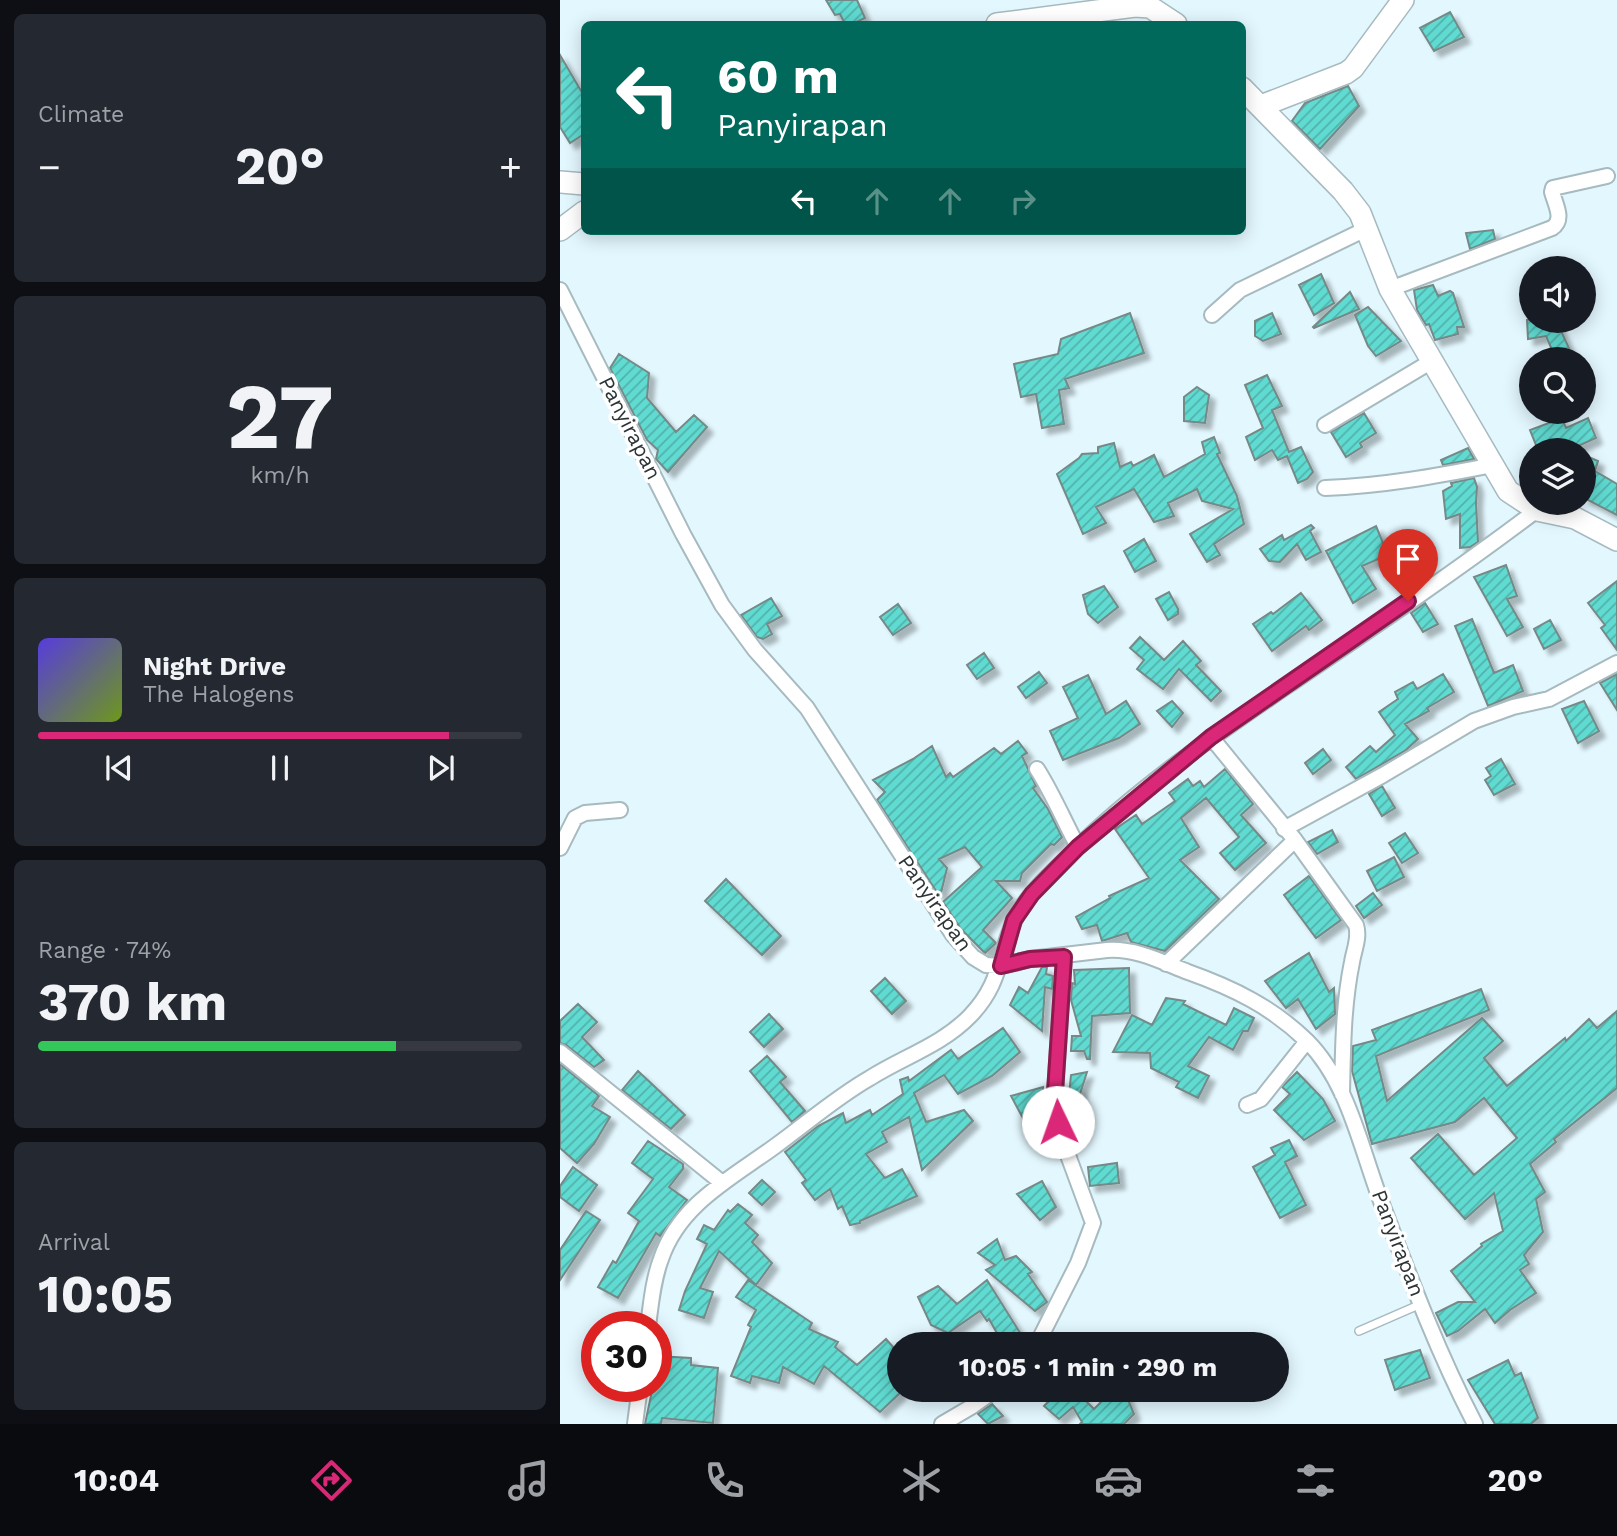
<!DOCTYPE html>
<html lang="en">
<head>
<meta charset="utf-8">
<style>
  body { margin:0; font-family:"Work Sans",sans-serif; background:#242831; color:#f1f3f6; height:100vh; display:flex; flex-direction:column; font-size:26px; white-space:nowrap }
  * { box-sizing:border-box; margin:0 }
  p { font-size:23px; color:#9ea1a6 }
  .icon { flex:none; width:38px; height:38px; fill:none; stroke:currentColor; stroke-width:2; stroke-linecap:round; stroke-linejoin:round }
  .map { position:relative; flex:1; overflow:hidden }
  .sheet { display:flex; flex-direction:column; gap:14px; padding:14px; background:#0d0f14; width:560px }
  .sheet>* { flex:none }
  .banner { position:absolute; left:21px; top:21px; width:665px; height:214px; border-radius:10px; box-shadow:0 4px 18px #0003; background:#00695c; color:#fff; overflow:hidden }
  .buttons { position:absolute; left:959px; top:256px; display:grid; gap:14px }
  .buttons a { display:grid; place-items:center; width:77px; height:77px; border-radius:50%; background:#171b24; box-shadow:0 4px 18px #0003; font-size:35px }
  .speed { position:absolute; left:21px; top:1311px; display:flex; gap:14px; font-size:35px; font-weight:700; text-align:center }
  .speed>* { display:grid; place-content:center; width:91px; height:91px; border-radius:50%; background:#171b24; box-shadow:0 4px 18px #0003; line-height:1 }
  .speed .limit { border:10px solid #d22; background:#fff; color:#111 }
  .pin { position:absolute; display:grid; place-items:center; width:60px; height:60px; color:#fff; margin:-72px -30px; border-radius:50% 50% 50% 0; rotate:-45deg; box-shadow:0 0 7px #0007 }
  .pin .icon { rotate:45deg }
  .me { position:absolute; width:77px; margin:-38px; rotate:357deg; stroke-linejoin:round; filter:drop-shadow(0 0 5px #0008) }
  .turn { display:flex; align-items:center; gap:24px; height:147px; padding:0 21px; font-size:32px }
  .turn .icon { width:91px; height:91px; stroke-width:2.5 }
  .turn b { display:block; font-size:49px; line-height:60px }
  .lanes { display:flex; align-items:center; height:66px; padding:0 21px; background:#0003; justify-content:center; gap:35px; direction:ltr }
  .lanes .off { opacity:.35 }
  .big { font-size:52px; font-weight:700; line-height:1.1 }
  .sheet .tile { flex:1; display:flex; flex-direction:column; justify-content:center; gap:10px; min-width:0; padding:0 24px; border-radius:10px; background:#242831 }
  .sheet .dial { align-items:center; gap:0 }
  .dial b { font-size:91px; line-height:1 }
  .song { display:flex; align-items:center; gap:21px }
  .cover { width:84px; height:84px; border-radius:10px; background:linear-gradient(135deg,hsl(250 70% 55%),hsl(80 70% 35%)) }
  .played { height:7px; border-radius:4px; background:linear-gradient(90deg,#db2777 85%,#363941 85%) }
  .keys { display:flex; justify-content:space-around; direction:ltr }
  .heat { display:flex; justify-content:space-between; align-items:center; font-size:38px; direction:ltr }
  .charge { height:10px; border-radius:5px; background:linear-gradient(90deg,#34c759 74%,#363941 0) }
  .trip { position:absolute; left:327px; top:1332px; width:402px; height:70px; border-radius:35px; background:#171b24; box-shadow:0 4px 18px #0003; font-weight:700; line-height:70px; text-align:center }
  .tab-bar { display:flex; height:112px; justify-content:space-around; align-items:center; background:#090b0e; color:#9ea1a6 }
  .tab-bar .icon { width:49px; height:49px }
  .tab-bar .on { color:#db2777 }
  .tab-bar b { font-size:32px; color:#f1f3f6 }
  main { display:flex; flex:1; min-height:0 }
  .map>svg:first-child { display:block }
  .building { fill:url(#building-hatch); stroke:#758986; stroke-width:2; filter:url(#shadow) }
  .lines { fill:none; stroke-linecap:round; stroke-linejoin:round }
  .lane-casing { stroke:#a6babf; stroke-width:10 }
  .street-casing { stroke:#a6babf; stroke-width:18 }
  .secondary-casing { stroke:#a6babf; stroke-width:24 }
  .lane { stroke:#fff; stroke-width:7 }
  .street { stroke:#fff; stroke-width:14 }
  .secondary { stroke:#fff; stroke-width:21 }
  .route-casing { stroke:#8e194d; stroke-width:18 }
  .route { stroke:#db2777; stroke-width:12 }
  .labels { text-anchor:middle; stroke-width:7; stroke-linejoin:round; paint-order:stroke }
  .street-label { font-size:21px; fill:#2c3436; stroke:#fff }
</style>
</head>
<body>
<main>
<section class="sheet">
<div class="tile"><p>Climate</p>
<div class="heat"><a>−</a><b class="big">20°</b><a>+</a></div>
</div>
<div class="tile dial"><b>27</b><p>km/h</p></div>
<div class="tile">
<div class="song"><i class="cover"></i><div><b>Night Drive</b><p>The Halogens</p></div></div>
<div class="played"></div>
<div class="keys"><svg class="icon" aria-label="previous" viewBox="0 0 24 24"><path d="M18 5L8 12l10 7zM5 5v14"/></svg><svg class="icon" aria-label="pause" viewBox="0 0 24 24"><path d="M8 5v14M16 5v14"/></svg><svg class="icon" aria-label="next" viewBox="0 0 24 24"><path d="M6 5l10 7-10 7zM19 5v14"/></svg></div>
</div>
<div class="tile"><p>Range · 74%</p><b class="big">370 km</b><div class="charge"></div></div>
<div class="tile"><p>Arrival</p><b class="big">10:05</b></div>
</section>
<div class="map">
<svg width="1057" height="1424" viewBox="0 0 1057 1424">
  <defs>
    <pattern id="building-hatch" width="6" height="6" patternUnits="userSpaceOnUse" patternTransform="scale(1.75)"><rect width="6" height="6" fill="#61dbd2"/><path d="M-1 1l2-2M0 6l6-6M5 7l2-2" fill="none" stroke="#50b2ab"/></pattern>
    <filter id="shadow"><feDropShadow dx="6" dy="6" stdDeviation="2" flood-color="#0004"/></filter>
  </defs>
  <rect width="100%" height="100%" fill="#e3f7fe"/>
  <!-- building -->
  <path class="building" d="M266 0H297L305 18 292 24H285L280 14 275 15Z
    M890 12 904 37 874 51 860 28Z
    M0 55 24 96V134L10 143 0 127Z
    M788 86 799 106 760 149 732 121 745 103Z
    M933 230 935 239 910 249 906 233Z
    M761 274 774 303 754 315 739 285Z
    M873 285 878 296 890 291 893 293 904 327H897L898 334 875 340 869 324 866 325 857 310 854 290Z
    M790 292 799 309 754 328 753 327Z
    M808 307 841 341 816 356 808 346 795 315Z
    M570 313 584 353 505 379 509 388 499 390 504 424 482 428 476 394 461 397 454 364 498 354 501 339Z
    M712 313 721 334 703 341 695 336V321Z
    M967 320H996L1014 359H996L986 336 968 339Z
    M59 354 89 373 87 398 116 432 134 415 147 427 108 472 96 459 98 450 87 440 50 368Z
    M707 375 722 406 712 410 729 452 741 447 753 472 747 479 738 483 727 456 718 460 712 450 695 460 686 437 703 428 685 385Z
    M637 387 649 395 645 423 624 421V397Z
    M804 413 816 433 800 443 802 447 786 457 771 432Z
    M1002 418 1006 428 1028 418 1036 438 1009 450H978L970 430Z
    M654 437 660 453 657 454 677 496 684 524 654 544 660 555 647 562 630 534 673 509 642 501 637 489 608 503 614 516 594 522 574 489 536 507 546 523 523 534 497 474 519 458 522 454 538 453V447L554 443 560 467 571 462 573 466 594 455 604 477 645 454 642 442Z
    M908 448 914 459 883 465 881 460Z
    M1024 455 1038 461 1035 471 1057 484V515L1024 498Z
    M914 478 917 487 916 503 918 542 910 547 900 548V514L886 519 883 491 892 486 891 483Z
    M751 525 754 528 750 531 761 552 746 560 737 544 720 562 709 561 700 549 722 535 724 540Z
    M816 526 828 555 802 566 816 589 793 603 766 551Z
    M584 539 596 561 575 572 564 551Z
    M946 565 957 596 947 599 963 627 947 636 914 577Z
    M1057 581V650L1041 628 1045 625 1028 603Z
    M544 586 558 607 538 623 528 614 523 595Z
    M609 592 618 609V614L608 620 596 599Z
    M741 593 762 620 749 630 746 626 712 651 693 624 711 612 713 614Z
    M211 598 222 616 207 624 212 634 203 639 197 637 181 615Z
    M865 603 878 624 863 632 851 613Z
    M338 604 351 623 333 635 320 617Z
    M912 619 934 673 953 665 963 691 928 706 895 626Z
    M990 620 1001 640 984 649 974 629Z
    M580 637 604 660 623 641 641 661 636 665 661 691 651 701 619 669 603 689 577 669 584 660 570 648Z
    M424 653 434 668 417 679 407 665Z
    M479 672 487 683 466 698 458 687Z
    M883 674 894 692 867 708 869 711 845 724 858 739 846 750 796 779 786 767 810 746 816 752 835 735 819 712 838 699 835 692 853 682 857 689Z
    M1057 674V710L1040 683Z
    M528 675 546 714 566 701 580 724 559 738 503 760 490 731 518 718 503 687Z
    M612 701 623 713 612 727 597 711Z
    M1024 701 1039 731 1018 743 1002 709Z
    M458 741 467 753 462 756 476 786 473 788 488 809 502 837 494 845 491 844 462 873 460 881H436L452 898 423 930 436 943 425 953 401 929 383 902 422 867 405 847 379 859 387 868 380 897 317 800 325 792 313 780 353 759 372 746 386 777 390 773 393 777 434 748 441 754Z
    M763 749 771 760 753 774 745 763Z
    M941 759 955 784 934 795 925 780 931 776 926 768Z
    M665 769 693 804 681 815 706 843 675 870 660 853 679 837 646 798 621 818 639 847 620 860 659 899 605 951 571 942 567 933 542 941 537 925 522 929 516 917 550 898 549 896 589 878 555 829 576 815 582 824 615 801 609 793 628 779 633 786 640 781 644 787Z
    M822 786 835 808 822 816 809 794Z
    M772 830 778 842 757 854 748 842Z
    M845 833 858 853 842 863 829 843Z
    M834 857 844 877 817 891 807 871Z
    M749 876 781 920 756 938 724 895Z
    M166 879 221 936 202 955 145 901Z
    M813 893 822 905 804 918 796 906Z
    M749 953 769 992 774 988 775 1014 756 1029 738 999 726 1008 705 981Z
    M482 967H487L486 974 493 976 492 989 485 987 482 1031 450 1005 459 987 468 993Z
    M569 968 570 1013 532 1016 530 1059H527L524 1051H511L512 1036H521L511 1000 512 983 515 984 514 970Z
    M325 978 346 1001 332 1014 311 991Z
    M921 989 929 1010 816 1056 827 1101 922 1018 943 1041 924 1058 947 1086 1005 1038 1006 1041 1029 1019 1037 1028 1057 1011V1088L994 1139 996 1142 970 1164 985 1192 976 1199 983 1232 964 1255 969 1264 960 1270 976 1293 950 1310 935 1323 925 1309 898 1331 887 1336 876 1313 898 1302H915L891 1271 922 1246 921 1244 943 1231 934 1193 905 1219 851 1158 878 1134 914 1175 957 1138 924 1098 895 1122 812 1144 792 1071 793 1046 816 1040 812 1030Z
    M606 998 625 1001 623 1004 666 1025 674 1008 694 1018 688 1031H683L673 1050 649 1037 628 1066 649 1076 638 1098 616 1087 619 1082 591 1068 590 1053 553 1052 572 1015 592 1025Z
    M18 1004 37 1022 22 1037 44 1060 34 1067 6 1045 0 1043V1021Z
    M209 1014 223 1029 204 1047 190 1032Z
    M443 1028 460 1052 432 1076 398 1094 384 1075 354 1093 366 1122 404 1110 413 1121 362 1170 349 1117 322 1132 327 1142 306 1154 325 1178 342 1169 357 1196 300 1221V1223L290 1225 282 1206 278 1209 270 1189 255 1200 242 1183 246 1180 225 1152 258 1126 283 1113 286 1123 310 1110 312 1115 343 1094 340 1080 348 1077 349 1081 391 1050 398 1059Z
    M207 1056 226 1077 220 1082 245 1111 232 1122 190 1071Z
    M0 1064 39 1096 32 1106 50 1117 34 1144 17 1163 0 1148Z
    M78 1071 125 1115 111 1129 62 1090Z
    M527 1072 513 1116 507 1115 511 1075Z
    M737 1072 763 1099 775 1121 744 1140 714 1110 730 1094 722 1087Z
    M483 1087V1112H479L466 1124 451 1096Z
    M729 1140 737 1156 725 1162 746 1205 720 1218 693 1167 715 1155 711 1148Z
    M88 1141 123 1164V1169L109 1187 127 1200 100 1236 96 1233 58 1298 38 1287 53 1261 56 1263 79 1221 68 1213 93 1179 72 1163Z
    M557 1163 559 1183 530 1186 528 1167Z
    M13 1167 37 1185 19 1211 0 1197V1186Z
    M202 1180 215 1192 202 1205 189 1193Z
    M482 1181 496 1207 480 1220 457 1194Z
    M178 1204 192 1215 185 1223 198 1235 192 1242 212 1263 196 1285 159 1251 140 1288 153 1292 144 1318 119 1310 125 1291 147 1244 137 1239 144 1225 154 1230 168 1210 170 1212Z
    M26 1211 40 1220 0 1280V1250Z
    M437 1239 445 1260 456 1256 472 1272 468 1274 487 1302 475 1311 426 1270 435 1265 418 1253Z
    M188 1280 252 1323 249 1329 278 1342 275 1347 297 1365 326 1339 340 1355V1393L320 1412 264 1366 254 1384 223 1367 219 1383 192 1376 190 1383 171 1376 191 1327 188 1325 196 1310 176 1297Z
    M427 1280 467 1344H443L429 1319 427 1321 420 1311 388 1333 371 1325 358 1297 378 1286 397 1304Z
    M860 1350 870 1378 835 1390 825 1360Z
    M96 1356 131 1358V1365L158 1368 153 1423 102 1418 101 1424H85L93 1386H96Z
    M948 1360 955 1376 961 1373 978 1418 971 1424H935L908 1380Z
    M500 1390H515L534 1409 553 1390H564L574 1414 564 1424H520L522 1422 513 1407 499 1419 484 1406Z
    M432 1404 443 1416 428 1424 418 1414Z"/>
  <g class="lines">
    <!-- lane casing -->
    <g class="lane-casing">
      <path id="lane" d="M799 1331 861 1304"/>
    </g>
    <!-- street casing -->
    <g class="street-casing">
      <path id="street" d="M830 289 992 228C1005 220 995 204 992 192L993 188 1047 176
        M0 290 123 534 162 605 195 650 247 708 393 935 413 957 426 965 441 966 470 959 547 950C576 948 602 962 628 972 673 988 712 1007 747 1041 789 1083 801 1150 822 1204 850 1278 878 1353 915 1424
        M652 315 680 290 806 229
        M765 425 872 361
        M765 488C822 486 877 476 933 465
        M477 769C493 794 504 821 518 847
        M724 829 823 775 914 721 953 707 989 699 1057 663
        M735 840 796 925C800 937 794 950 792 962 783 1006 783 1049 782 1094
        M0 848 15 818 25 813 60 810
        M606 964 735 840 651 737
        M0 1052 161 1182
        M687 1105 701 1099 747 1041
        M88 1326C91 1304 93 1280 101 1259 119 1205 170 1179 214 1147 246 1124 275 1098 310 1078 343 1057 382 1045 410 1016 441 984 438 957 454 921 467 893 494 871 515 850 581 785 661 731 737 679 818 624 899 569 977 510
        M477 1344 518 1263 533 1223 502 1139 498 1122 495 1092 504 957
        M75 1424 80 1386
        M382 1424 411 1407 435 1390"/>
    </g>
    <!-- secondary casing -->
    <g class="secondary-casing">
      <path id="secondary" d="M437 24 575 6 590 7 616 24
        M682 88 783 191 800 213 830 289 948 491 977 510 1015 518 1057 540
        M701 106 786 73 793 68 843 0
        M0 182 24 184
        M0 230 24 212"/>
    </g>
    <!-- lane -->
    <use href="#lane" class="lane"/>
    <!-- street -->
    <use href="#street" class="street"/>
    <!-- secondary -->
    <use href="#secondary" class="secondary"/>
  </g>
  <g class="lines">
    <!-- route casing -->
    <g class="route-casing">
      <path id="route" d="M498 1122 495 1092 504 957 470 959 441 966 454 920 472 894 518 847 651 737 848 601"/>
    </g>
    <!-- route -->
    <use href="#route" class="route"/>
  </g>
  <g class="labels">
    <!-- street labels -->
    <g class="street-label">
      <text transform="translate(70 428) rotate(63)" y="7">Panyirapan</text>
      <text transform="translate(375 903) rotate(55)" y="7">Panyirapan</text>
      <text transform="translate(838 1243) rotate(69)" y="7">Panyirapan</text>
    </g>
  </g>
</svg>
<div class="buttons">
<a><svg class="icon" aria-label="sound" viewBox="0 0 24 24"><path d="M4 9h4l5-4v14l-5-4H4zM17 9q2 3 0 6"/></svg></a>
<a><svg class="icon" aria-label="search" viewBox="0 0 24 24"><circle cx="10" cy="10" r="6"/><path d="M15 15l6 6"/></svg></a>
<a><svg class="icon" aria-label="layers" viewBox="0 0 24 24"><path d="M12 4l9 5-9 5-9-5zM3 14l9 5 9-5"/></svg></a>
</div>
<div class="speed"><div class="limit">30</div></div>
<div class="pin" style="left:848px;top:601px;background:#d93025"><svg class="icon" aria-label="arrive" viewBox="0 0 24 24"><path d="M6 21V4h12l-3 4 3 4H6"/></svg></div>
<svg class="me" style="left:498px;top:1122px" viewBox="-20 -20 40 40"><circle r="19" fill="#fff"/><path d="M0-13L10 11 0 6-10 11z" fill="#db2777"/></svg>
<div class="trip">10:05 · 1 min · 290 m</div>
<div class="banner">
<div class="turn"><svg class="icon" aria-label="left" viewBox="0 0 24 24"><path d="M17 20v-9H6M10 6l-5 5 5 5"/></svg><div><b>60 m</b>Panyirapan</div></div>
<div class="lanes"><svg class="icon" aria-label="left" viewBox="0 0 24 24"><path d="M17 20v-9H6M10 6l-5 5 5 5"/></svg><svg class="icon off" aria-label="ahead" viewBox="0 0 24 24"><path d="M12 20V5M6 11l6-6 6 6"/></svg><svg class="icon off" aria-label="ahead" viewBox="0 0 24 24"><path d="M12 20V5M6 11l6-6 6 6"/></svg><svg class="icon off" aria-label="right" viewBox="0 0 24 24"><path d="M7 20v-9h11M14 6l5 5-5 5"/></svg></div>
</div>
</div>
</main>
<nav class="tab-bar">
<b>10:04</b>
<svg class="icon on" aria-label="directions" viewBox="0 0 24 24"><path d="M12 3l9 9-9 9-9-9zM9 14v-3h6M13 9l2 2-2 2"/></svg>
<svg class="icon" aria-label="music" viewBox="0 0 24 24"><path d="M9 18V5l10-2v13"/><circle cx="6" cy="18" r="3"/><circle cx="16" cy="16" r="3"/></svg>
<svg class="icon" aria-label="phone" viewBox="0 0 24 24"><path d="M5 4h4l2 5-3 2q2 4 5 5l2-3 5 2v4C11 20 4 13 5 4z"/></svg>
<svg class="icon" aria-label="climate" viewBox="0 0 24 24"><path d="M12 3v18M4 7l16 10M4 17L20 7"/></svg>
<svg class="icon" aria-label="car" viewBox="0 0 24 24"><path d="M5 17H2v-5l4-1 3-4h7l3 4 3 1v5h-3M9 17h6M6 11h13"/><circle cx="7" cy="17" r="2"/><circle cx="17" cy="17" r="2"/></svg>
<svg class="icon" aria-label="filters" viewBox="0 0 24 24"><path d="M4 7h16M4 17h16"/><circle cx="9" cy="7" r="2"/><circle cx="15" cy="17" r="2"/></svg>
<b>20°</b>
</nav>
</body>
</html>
